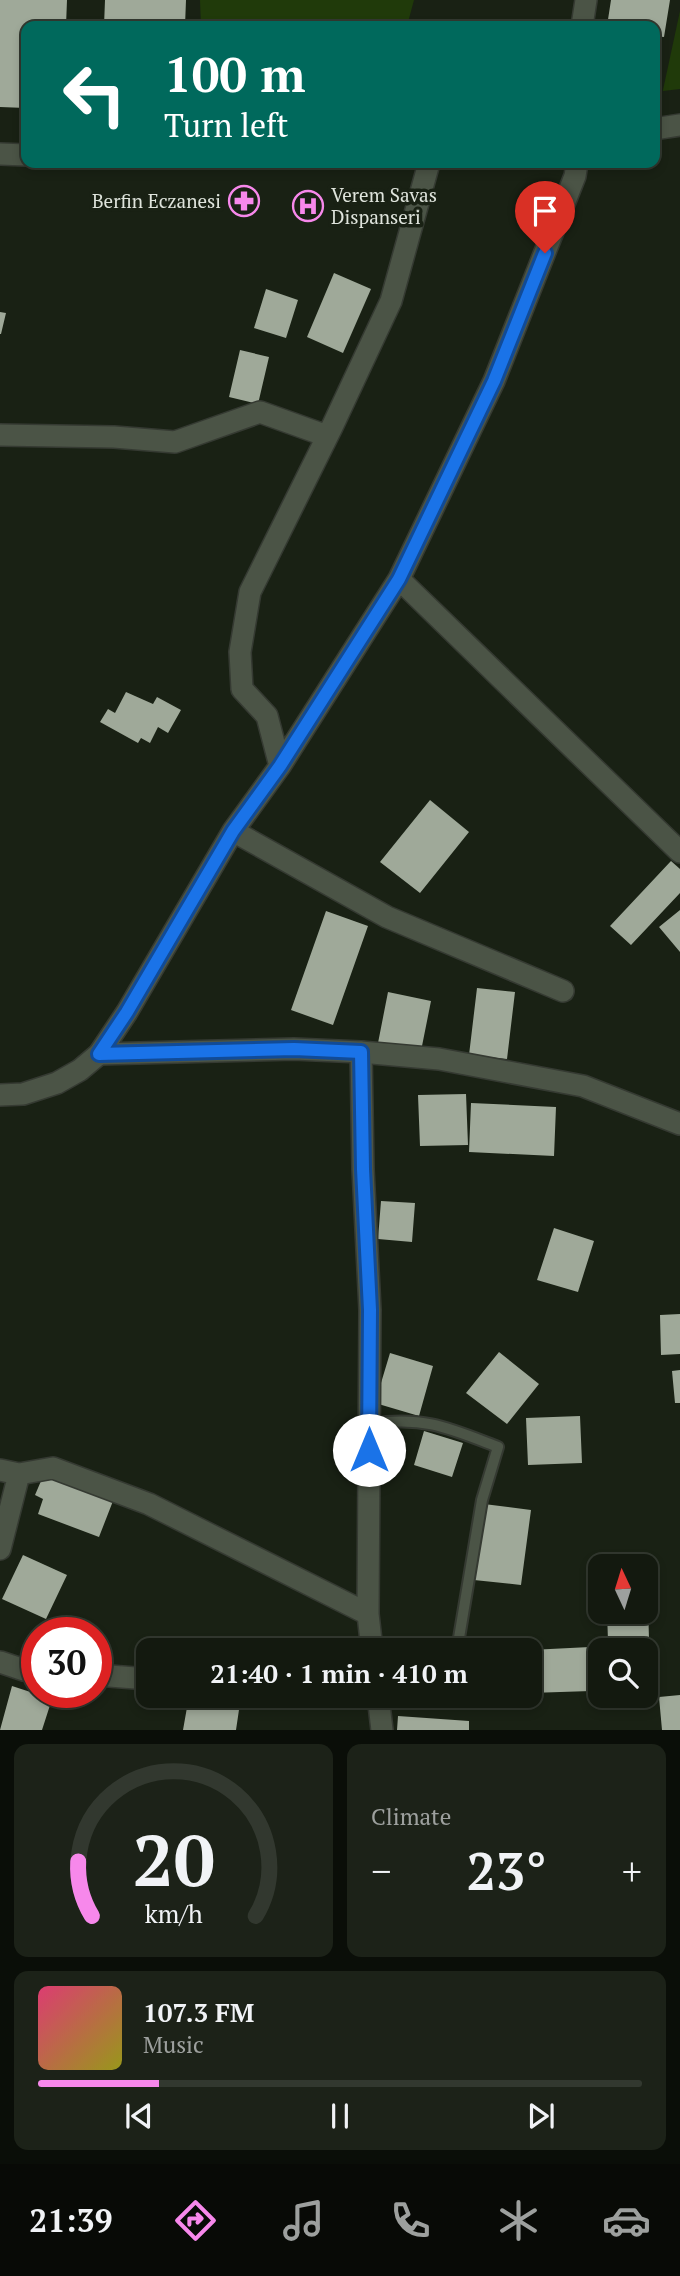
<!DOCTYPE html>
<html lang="en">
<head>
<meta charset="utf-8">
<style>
  body { margin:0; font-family:"PT Serif",serif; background:#1c2218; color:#f1f3f6; height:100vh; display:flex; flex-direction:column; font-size:26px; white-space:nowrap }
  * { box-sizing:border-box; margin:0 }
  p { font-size:23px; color:#9da09e }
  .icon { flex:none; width:38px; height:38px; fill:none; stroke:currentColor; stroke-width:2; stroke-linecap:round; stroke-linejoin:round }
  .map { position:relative; height:1730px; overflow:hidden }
  .panel { display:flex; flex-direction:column; gap:14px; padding:14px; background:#0a0e08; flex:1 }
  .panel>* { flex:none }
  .hud { position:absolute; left:21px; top:21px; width:639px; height:147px; border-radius:14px; box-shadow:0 4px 10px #0003,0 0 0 2px #32382f; background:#00695c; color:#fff; overflow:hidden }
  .needle { width:46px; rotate:356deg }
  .tools { position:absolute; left:588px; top:1554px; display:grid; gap:14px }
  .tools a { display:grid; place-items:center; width:70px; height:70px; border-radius:14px; background:#13190f; box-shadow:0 4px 10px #0003,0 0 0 2px #32382f; font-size:35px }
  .speed { position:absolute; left:21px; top:1617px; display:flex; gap:14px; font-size:35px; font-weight:700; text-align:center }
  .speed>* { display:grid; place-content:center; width:91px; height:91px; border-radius:50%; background:#13190f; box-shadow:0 4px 10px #0003,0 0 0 2px #32382f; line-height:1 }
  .speed .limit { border:10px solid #d22; background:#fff; color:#111 }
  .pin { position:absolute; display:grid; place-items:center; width:60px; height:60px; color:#fff; margin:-72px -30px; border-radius:50% 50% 50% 0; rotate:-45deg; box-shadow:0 0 7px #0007 }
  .pin .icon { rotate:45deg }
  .me { position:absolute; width:77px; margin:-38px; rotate:0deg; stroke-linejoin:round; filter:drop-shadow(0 0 5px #0008) }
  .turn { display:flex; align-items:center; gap:24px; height:147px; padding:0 28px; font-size:32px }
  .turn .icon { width:91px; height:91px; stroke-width:2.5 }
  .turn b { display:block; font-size:49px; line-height:60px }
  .big { font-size:52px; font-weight:600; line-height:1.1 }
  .panel .card { flex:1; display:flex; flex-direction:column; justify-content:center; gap:10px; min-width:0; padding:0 24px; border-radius:14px; background:#1c2218 }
  .panel .dial { align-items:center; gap:0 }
  .dial svg { height:182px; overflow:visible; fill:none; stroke:#32382f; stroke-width:7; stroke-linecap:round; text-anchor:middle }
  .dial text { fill:#f1f3f6; stroke:none }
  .song { display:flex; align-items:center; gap:21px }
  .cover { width:84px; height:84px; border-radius:10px; background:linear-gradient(135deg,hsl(340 70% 55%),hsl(60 70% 35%)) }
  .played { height:7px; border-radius:4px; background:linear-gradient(90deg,#f788eb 20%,#32382f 20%) }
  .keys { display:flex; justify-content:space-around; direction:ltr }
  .heat { display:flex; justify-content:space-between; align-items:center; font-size:38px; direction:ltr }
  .panel .tiles { flex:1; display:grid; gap:14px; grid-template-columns:1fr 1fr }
  .card:last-child { grid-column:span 2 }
  .trip { position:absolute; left:136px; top:1638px; width:406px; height:70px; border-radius:14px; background:#13190f; box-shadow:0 4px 10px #0003,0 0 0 2px #32382f; font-weight:600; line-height:70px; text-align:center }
  .dock { display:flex; height:112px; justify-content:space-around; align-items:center; background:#080a06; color:#9da09e }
  .dock .icon { width:49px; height:49px }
  .dock .on { color:#f788eb }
  .dock b { font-size:32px; color:#f1f3f6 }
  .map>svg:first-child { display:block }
  .green { fill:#203a0a }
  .building { fill:#9fa999 }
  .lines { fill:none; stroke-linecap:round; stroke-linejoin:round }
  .lane-casing { stroke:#353a32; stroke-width:14 }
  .street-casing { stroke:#353a32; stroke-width:24 }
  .secondary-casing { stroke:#353a32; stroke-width:24 }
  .lane { stroke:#4b5446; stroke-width:10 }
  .street { stroke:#4b5446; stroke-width:21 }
  .secondary { stroke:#4b5446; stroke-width:21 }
  .route-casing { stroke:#114b97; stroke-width:18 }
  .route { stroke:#1a73e8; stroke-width:12 }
  .labels { text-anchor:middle; stroke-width:7; stroke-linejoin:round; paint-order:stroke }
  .poi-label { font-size:19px; fill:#dfe4dc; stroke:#192114; text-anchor:start }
</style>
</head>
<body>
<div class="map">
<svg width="680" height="1730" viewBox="0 0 680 1730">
  <rect width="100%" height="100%" fill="#192114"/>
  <!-- green -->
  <path class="green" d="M200 0H414L407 26H201Z
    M680 11V89L663 91V90Z"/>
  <!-- building -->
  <path class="building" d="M0 0H67L66 26H26V108L0 107Z
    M105 0H186L185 26H104Z
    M611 0H670L664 37 654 36V26H607Z
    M334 273 371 289 343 353 307 337Z
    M266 289 298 300 286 338 254 328Z
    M0 312 6 313 1 334H0Z
    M240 350 269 357 258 404 229 397Z
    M126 692 153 704 157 697 181 710 168 733 158 727 150 743 141 738 138 743 100 722 108 709 115 713Z
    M430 800 469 832 420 893 380 862Z
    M671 861 680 869V893L631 945 610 926Z
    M680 910V952L659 927Z
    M326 911 368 926 333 1025 291 1010Z
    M477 988 515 992 507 1059 469 1055Z
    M388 992 431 1001 421 1051 378 1043Z
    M466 1094 468 1145 420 1146 418 1095Z
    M471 1103 556 1107 554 1156 469 1152Z
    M381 1201 415 1203 412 1242 378 1239Z
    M554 1228 594 1241 578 1292 537 1280Z
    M680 1314V1354L661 1355 660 1315Z
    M499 1352 539 1384 507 1424 466 1393Z
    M390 1353 433 1366 419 1416 375 1403Z
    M680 1370V1403H675L672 1371Z
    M580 1416 582 1463 528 1465 526 1418Z
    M424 1431 463 1443 452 1477 414 1465Z
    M44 1474 113 1501 99 1537 38 1514 43 1499 35 1495Z
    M484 1504 531 1510 521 1585 474 1580Z
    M23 1555 67 1575 46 1619 2 1599Z
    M646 1602H648L649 1640 608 1641 607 1612H646Z
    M590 1647 591 1691 530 1693V1650Z
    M12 1686 52 1699 42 1730H0Z
    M680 1695V1730H662L659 1697Z
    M189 1696 240 1703 236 1730H183Z
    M398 1716 469 1721V1730H397Z"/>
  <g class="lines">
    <!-- lane casing -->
    <g class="lane-casing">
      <path id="lane" d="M370 1424C425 1416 449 1428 498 1447L482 1500 457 1650"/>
    </g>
    <!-- street casing -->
    <g class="street-casing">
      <path id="street" d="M582 26 586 0
        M0 435 114 437 175 442 260 412 327 436
        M399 579 680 852
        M280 766 267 716 242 689 240 652 250 592 332 427 391 301 429 163
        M233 831 387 917 563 991
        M361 1052 363 1169 370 1310 368 1614 372 1650
        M0 1095 23 1094 57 1083 80 1070 99 1054 127 1012 233 831 280 766 399 579 494 381 575 176 577 163
        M0 1470 19 1474 53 1468 149 1504 368 1614
        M0 1549 19 1474
        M0 1662 24 1670 37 1671
        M96 1675 149 1679
        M378 1696 382 1730"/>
    </g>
    <!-- secondary casing -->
    <g class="secondary-casing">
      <path id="secondary" d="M654 129 680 125
        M0 154 26 155
        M99 1054 294 1049 361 1052 439 1059 583 1086 680 1124"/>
    </g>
    <!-- lane -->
    <use href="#lane" class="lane"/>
    <!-- street -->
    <use href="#street" class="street"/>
    <!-- secondary -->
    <use href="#secondary" class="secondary"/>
  </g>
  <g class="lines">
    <!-- route casing -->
    <g class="route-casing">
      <path id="route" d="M369 1450 370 1310 363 1169 361 1052 294 1049 99 1054 127 1012 233 831 280 766 399 579 494 381 545 253"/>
    </g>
    <!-- route -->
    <use href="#route" class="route"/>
  </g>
  <!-- icons -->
  <defs>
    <g id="pharmacy-ring" transform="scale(1.575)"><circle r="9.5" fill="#192114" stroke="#f788eb" stroke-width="1.5"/><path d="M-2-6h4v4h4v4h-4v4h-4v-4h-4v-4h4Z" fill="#f788eb"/></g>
    <g id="hospital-ring" transform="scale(1.575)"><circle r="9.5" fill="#192114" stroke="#f788eb" stroke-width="1.5"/><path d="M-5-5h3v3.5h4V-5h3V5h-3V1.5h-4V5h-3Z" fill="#f788eb"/></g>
  </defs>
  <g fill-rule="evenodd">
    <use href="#pharmacy-ring" x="244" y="201"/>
    <use href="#hospital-ring" x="308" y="206"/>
  </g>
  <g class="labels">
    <!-- poi labels -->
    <g class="poi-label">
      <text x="331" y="202">Verem Savas<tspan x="331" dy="22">Dispanseri</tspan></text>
      <text x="221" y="208" text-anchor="end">Berfin Eczanesi</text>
    </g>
  </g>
</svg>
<div class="tools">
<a><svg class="needle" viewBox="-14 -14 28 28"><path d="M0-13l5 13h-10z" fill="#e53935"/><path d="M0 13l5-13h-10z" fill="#9da09e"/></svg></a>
<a><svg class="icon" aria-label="search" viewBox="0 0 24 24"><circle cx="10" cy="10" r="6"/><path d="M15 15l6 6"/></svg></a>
</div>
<div class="speed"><div class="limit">30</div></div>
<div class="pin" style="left:545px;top:253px;background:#d93025"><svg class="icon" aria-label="arrive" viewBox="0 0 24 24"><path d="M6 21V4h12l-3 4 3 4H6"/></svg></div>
<svg class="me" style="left:369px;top:1450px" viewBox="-20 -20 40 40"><circle r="19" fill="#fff"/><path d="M0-13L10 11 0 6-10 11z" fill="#1a73e8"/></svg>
<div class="trip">21:40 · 1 min · 410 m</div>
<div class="hud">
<div class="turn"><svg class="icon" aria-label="left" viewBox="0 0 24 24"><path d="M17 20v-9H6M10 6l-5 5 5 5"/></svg><div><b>100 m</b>Turn left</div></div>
</div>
</div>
<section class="panel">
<div class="tiles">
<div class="card dial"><svg viewBox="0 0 100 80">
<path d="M14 69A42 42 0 1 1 86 69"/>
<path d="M14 69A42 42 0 0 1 8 45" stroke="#f788eb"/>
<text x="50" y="56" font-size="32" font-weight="700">20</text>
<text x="50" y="72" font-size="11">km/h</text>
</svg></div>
<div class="card"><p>Climate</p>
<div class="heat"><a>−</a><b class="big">23°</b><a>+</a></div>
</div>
<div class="card">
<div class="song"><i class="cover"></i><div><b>107.3 FM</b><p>Music</p></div></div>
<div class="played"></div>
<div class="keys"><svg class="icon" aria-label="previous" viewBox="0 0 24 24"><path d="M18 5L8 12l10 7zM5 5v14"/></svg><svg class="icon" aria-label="pause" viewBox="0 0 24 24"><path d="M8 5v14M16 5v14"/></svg><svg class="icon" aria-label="next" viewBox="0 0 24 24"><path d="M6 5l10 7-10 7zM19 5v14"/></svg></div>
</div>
</div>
</section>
<nav class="dock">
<b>21:39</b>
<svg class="icon on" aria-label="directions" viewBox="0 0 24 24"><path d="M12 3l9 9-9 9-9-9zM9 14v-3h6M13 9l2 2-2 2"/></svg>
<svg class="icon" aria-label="music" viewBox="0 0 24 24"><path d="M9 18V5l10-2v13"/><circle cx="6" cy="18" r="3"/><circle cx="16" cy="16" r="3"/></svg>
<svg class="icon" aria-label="phone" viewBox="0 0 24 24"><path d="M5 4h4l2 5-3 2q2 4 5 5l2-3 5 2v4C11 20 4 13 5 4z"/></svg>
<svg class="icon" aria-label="climate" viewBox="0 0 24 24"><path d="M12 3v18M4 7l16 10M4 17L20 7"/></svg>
<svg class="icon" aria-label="car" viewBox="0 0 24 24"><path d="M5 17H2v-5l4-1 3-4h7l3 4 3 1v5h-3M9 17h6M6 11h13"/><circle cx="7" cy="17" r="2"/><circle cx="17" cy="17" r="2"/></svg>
</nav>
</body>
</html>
